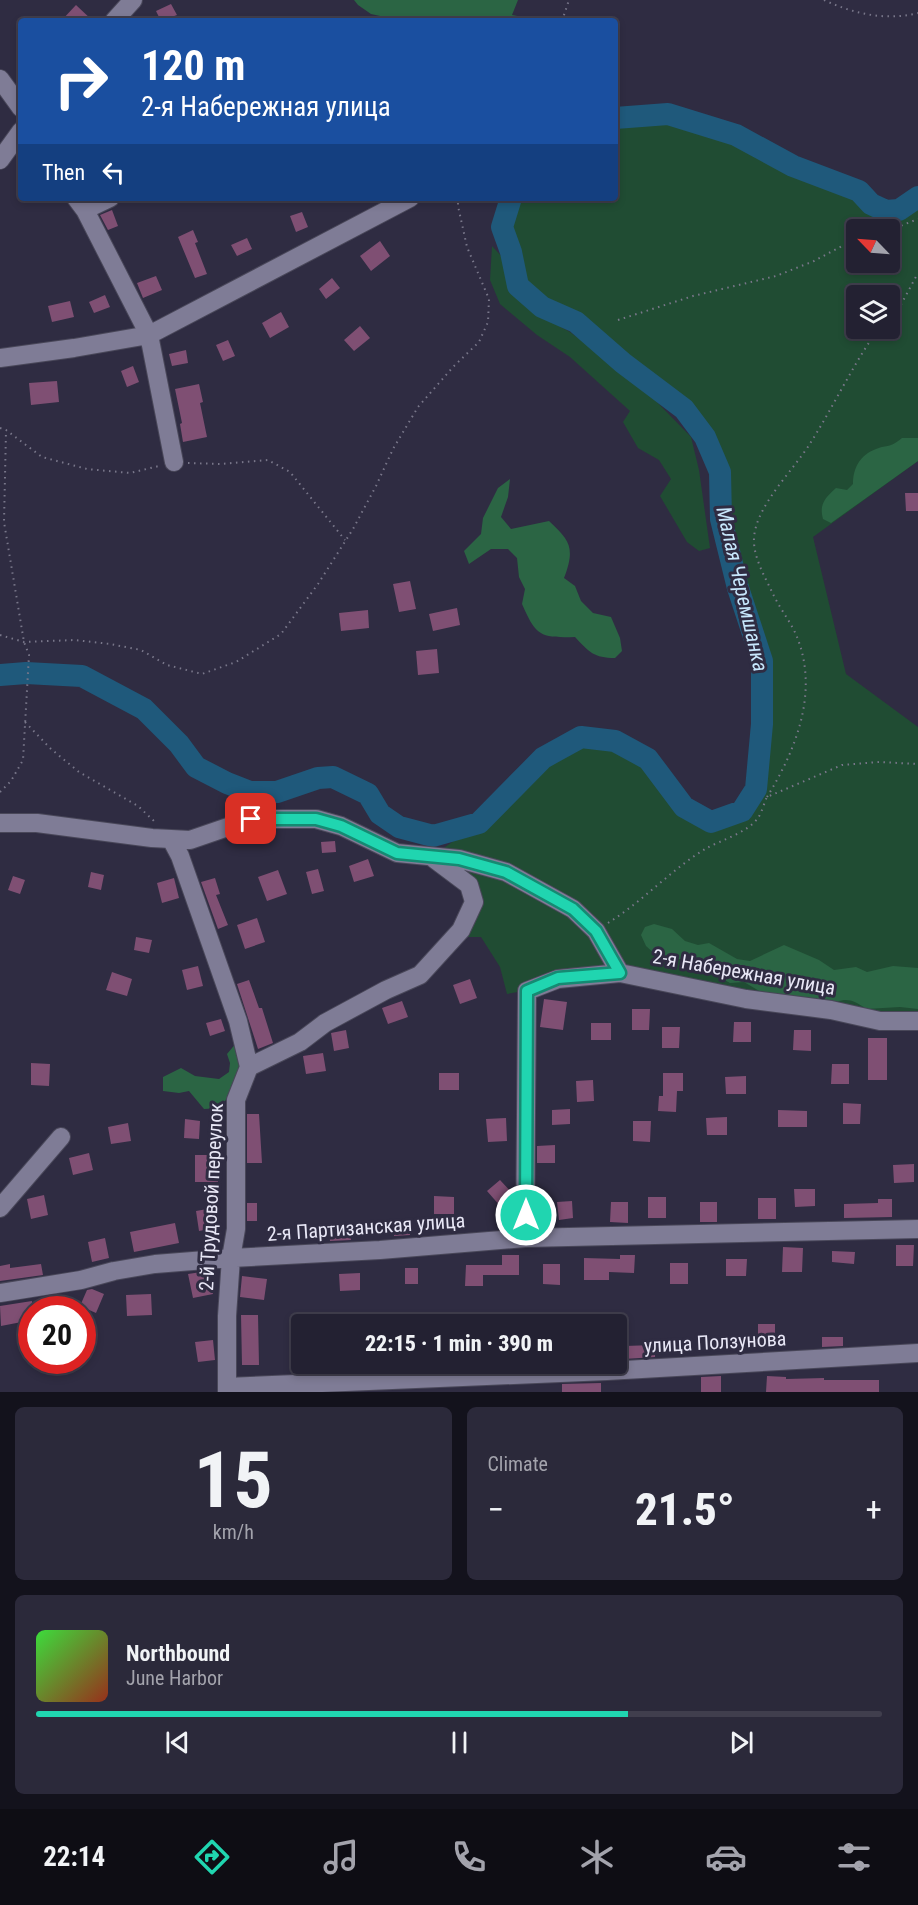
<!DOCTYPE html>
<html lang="en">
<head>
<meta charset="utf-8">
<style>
  body { margin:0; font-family:"Roboto Condensed",sans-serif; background:#2b293a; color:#f1f3f6; height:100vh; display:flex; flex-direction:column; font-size:22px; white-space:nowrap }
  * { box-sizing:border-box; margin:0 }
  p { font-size:20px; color:#a3a3ac }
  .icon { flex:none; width:33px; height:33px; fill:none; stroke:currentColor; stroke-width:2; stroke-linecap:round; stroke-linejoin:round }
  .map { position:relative; height:1392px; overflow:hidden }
  .panel { display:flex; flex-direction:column; gap:15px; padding:15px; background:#13121c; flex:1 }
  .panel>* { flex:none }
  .hud { position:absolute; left:18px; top:18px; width:600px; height:183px; border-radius:6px; box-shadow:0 3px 9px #0003,0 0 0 2px #403e4d; background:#1a4fa0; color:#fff; overflow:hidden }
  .needle { width:39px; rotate:295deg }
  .fabs { position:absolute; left:846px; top:219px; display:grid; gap:12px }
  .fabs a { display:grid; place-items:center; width:54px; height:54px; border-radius:6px; background:#232132; box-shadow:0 3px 9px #0003,0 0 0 2px #403e4d; font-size:30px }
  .speed { position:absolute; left:18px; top:1296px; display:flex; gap:12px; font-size:30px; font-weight:700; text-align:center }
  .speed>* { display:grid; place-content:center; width:78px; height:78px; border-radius:50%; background:#232132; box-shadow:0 3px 9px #0003,0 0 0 2px #403e4d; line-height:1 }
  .speed .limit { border:9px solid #d22; background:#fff; color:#111 }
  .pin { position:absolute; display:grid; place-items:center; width:51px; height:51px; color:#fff; margin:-26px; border-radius:12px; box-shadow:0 3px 9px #0006 }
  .me { position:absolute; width:66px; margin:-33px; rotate:0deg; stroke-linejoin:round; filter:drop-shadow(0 0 4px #0008) }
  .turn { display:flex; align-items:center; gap:21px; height:126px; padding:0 24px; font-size:27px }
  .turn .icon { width:78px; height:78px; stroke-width:2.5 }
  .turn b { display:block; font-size:42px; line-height:51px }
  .then { display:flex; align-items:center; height:57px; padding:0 24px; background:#0003; gap:12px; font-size:22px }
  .big { font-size:45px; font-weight:800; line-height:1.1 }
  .panel .card { flex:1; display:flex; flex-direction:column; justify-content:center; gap:9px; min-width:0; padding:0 21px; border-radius:9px; background:#2b293a }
  .panel .dial { align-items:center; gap:0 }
  .dial b { font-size:78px; line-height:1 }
  .song { display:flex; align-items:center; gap:18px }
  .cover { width:72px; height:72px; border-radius:9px; background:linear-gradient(135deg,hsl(120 70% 55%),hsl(10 70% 35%)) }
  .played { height:6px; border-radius:3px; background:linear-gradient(90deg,#20d5b0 70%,#403e4d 70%) }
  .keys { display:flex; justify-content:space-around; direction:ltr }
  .heat { display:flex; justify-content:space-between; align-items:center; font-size:33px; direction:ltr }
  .panel .tiles { flex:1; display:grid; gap:15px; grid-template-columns:1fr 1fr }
  .card:last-child { grid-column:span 2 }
  .trip { position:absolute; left:291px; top:1314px; width:336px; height:60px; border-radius:6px; background:#232132; box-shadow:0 3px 9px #0003,0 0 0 2px #403e4d; font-weight:800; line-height:60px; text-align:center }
  .dock { display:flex; height:96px; justify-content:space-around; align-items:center; background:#0e0d14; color:#a3a3ac }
  .dock .icon { width:42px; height:42px }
  .dock .current { color:#20d5b0 }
  .dock b { font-size:27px; color:#f1f3f6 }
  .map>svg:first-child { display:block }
  .green { fill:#204c33; fill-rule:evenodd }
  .forest { fill:#2b6544 }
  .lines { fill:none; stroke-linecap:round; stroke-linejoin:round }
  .river { stroke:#1f597b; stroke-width:22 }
  .building { fill:#7f4f73 }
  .minor-casing { stroke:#494759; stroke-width:20 }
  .path { stroke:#79778a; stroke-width:2; stroke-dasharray:1.5 4.5; stroke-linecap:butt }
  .minor { stroke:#7f7c96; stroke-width:18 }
  .route-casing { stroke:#158a72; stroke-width:15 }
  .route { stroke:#20d5b0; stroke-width:10 }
  .labels { text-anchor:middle; stroke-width:6; stroke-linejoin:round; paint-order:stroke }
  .street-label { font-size:20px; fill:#e8e7f6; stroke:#2f2c42 }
  .water-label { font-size:21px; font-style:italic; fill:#c7e7fc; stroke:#2f2c42 }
</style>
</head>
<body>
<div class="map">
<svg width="918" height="1392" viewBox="0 0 918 1392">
  <rect width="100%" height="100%" fill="#2f2c42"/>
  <!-- green -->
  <path class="green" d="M615 118H679L736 135 793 166 859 191 872 204 886 211 899 210 918 197V461L813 537 846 674 918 727V1021L620 973 507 994 500 967 481 937H463L474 902 431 857 479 823 543 758 581 737 615 741 648 759 664 782 694 813 711 822 742 811 756 789 762 724V661L738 588 721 519 720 472 705 437 684 409 623 363 576 322 542 307 518 286 511 252 502 227 511 198H615ZM856 230H890V262H856ZM856 296H890V328H856Z
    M492 246 504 259 513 293 539 315 570 332 613 364 654 399 691 437 699 470 710 548 699 551 687 542 660 496 671 479 659 460 638 448 623 422 630 411 570 357 537 335 500 304 490 280Z"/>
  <!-- forest -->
  <path class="forest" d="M354 0H518L512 15 523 17 529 21H414L389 18 371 14 358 5Z
    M902 438H918V461L831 523 823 519C819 504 825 498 836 488L847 490 853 484C853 468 860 455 876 449 889 444 888 449 902 438Z
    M510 479 508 497 501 517 511 529 549 521C571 541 575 549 564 578L575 586 581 601 593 613 611 617 620 638 622 651 615 658C594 658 589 652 575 637 540 638 536 636 522 604L525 589 519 577 517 558 508 549H491L469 564 464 551 481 534 483 518 498 488Z
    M654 924 672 929 685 941 698 945 709 943 737 959 750 961 784 945 819 960 834 970 856 967 867 972 893 966 918 968V1009L900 1007 866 1009C851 997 843 998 826 1006L761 992 744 982 730 983 687 959H672L655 954 646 946 641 935 645 927Z
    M237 1042 243 1070 221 1108 204 1109 189 1091 179 1093 163 1091V1077L181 1068 195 1076 219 1079 229 1072 230 1063 227 1054Z"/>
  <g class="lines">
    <!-- river -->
    <path class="river" d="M615 118 668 114 736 135 793 166 859 191 871 204 886 211 899 210 918 197
      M0 675 26 673 82 676 144 709 179 744 196 767 227 783 250 792H277L318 778 333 777 368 794 380 814 399 827 433 836 479 823 543 758 581 737 615 741 648 759 684 807 711 822 742 811 756 789 762 724V661L738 588 721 519 720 472 705 437 684 409 623 363 576 322 542 307 518 286 511 252 502 227 511 198"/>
  </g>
  <!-- building -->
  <path class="building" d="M171 4 177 15 161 21 156 11Z
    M76 5 93 21H61Z
    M112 210 118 226 108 230 100 215Z
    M302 212 308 227 296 232 290 216Z
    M193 230 198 242 195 243 207 274 195 278 178 237Z
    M247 238 252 249 237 256 231 245Z
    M380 241 390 256 371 271 360 256Z
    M156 276 162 290 143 298 137 283Z
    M332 278 340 288 326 299 319 289Z
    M105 295 110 307 94 313 89 302Z
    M70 301 74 317 52 322 48 306Z
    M281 312 289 327 270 338 262 323Z
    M360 326 370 338 354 351 344 340Z
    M228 340 235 356 223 361 216 345Z
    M186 350 188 363 172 366 169 354Z
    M133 366 139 382 127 387 121 371Z
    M57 381 59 402 31 405 29 383Z
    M199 384 203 402 200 403 207 437 183 442 180 424 182 423 175 389Z
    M905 493H918V511H906Z
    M410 581 416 609 399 612 393 584Z
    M457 608 460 625 433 631 429 614Z
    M368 610 369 628 341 631 339 613Z
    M437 649 439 673 418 675 416 651Z
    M335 841 336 852 322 853 321 842Z
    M368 859 374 876 354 882 349 866Z
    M318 869 324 891 312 894 306 872Z
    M278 870 287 894 267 901 258 877Z
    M91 872 104 875 101 890 88 887Z
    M13 876 25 880 20 894 8 890Z
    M174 878 179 898 162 903 157 883Z
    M215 878 220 894 216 895 228 925 218 929 201 882Z
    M257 918 265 942 245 949 237 925Z
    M136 937 152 940 149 953 134 950Z
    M198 966 203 986 187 990 182 970Z
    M112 972 132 979 127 996 106 990Z
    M470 979 477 998 460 1004 453 985Z
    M249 980 259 1008H262L273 1043 258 1049 237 984Z
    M544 999 567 1002 563 1030 540 1027Z
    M402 1001 408 1017 388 1024 382 1008Z
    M632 1009H650L649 1030H632Z
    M221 1019 225 1031 210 1036 206 1023Z
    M734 1022H751V1042H733Z
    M591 1023H611V1040H591Z
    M662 1027H680L679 1048H662Z
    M346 1030 349 1048 334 1051 331 1033Z
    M794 1030H811V1051L793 1050Z
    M868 1038H887V1080H868Z
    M323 1053 326 1071 306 1074 303 1056Z
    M31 1063 50 1064 49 1086 31 1085Z
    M832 1064H849V1084H831Z
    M439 1073H459V1090H439Z
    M663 1073H683V1091H677L676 1112 658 1111 659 1096H663Z
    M746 1076V1094H726L725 1077Z
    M593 1080 594 1101 577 1102 576 1081Z
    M843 1103 861 1104 860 1124H843Z
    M570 1109V1124L552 1125V1110Z
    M778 1110 807 1111V1127H778Z
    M247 1114H259L262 1163H247Z
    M727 1117V1135H707L706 1118Z
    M506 1118 507 1141 488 1142 486 1119Z
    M185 1119 200 1121 199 1139 184 1138Z
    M633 1121H651L650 1142 633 1141Z
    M128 1123 131 1141 111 1144 108 1127Z
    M555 1145V1163H537V1146Z
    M89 1153 93 1170 73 1175 69 1158Z
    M195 1155H217L218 1182H195Z
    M914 1164V1182L894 1183 893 1165Z
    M500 1180 514 1195 501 1207 487 1191Z
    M794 1189H815V1206L795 1207Z
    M44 1195 48 1215 31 1219 27 1199Z
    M434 1196 454 1197V1214H434Z
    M648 1197H666V1218H648Z
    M758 1198H776V1219H758Z
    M878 1199H892V1217L844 1218V1204L878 1203Z
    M572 1201 573 1218 559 1220 557 1202Z
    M611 1202H628V1223L610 1222Z
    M700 1202H717V1222H700Z
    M247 1203H257V1221H247Z
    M213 1208 216 1228 199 1231 196 1211Z
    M409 1221 410 1235 394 1236 393 1222Z
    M175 1223 179 1243 134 1252 130 1232Z
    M350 1225 351 1240 330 1241 329 1227Z
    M105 1238 109 1258 92 1262 88 1242Z
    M896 1245H914L913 1266H896Z
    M783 1247 803 1248 802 1272H782Z
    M832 1251 855 1252 854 1264 832 1262Z
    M502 1255H519V1275H483V1286H465L466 1265H502Z
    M620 1255H635L634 1273 609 1272V1280H584V1258L620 1259Z
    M726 1259H747L746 1276H726Z
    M670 1263H688V1284H670Z
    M10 1264V1268L41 1264 43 1275 0 1281V1266Z
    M543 1264H560V1285L543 1284Z
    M405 1268H418V1284H405Z
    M208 1271 213 1294 193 1298 188 1274Z
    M360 1273V1290L340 1291 339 1274Z
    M242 1276 267 1279 264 1300 240 1297Z
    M92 1289 104 1294 96 1313 80 1306 87 1290Z
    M151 1294 152 1315 127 1316 126 1295Z
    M32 1301V1320L1 1326 0 1306Z
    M241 1315H258L259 1365H242Z
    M758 1324H775V1345L758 1344Z
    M822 1337H843V1346L822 1347Z
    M213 1340 215 1360 198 1362 195 1342Z
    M655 1345V1357L624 1359V1346Z
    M721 1376V1392H701V1377Z
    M767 1376 786 1377V1379L824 1378V1380H879V1392H766Z
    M601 1383V1392H562V1384Z"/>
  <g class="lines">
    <!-- minor casing -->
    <g class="minor-casing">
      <path id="minor" d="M114 21 133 0
        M0 79 21 108
        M0 160 21 131
        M76 198 85 210 149 335 174 462
        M85 210 110 198
        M0 358 74 348 149 335 410 198
        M0 823H37L152 838 190 840 251 819H316L341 826 397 853 459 859 506 872 573 909 596 931 620 973
        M171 839 180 856 238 1021 249 1067 236 1100V1229L231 1258 227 1316V1392
        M249 1067 300 1042 325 1023 386 990 420 975 461 930 474 902 469 885 433 858
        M0 1208 61 1137
        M525 1238 527 991 558 979 620 973 746 999 831 1010 880 1021H918
        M0 1293 81 1280 114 1271 155 1264 231 1258 380 1250 525 1238 918 1229
        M227 1387 607 1371 918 1353"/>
    </g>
    <!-- path -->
    <path class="path" d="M824 0C854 14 886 21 918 13
      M562 21 569 0
      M890 230 918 219
      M890 319 898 310 918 273
      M618 320 693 296 776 276 814 261 842 246 856 241
      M0 428 6 430 42 457 87 469 130 473 159 466
      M188 463 220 464 268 460 290 472 345 540
      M0 635 24 642 75 640 110 644 141 650 167 665 202 674 236 662 281 634 318 584 353 529 376 486 393 449 418 407 453 367 479 342 488 322 489 299 467 247 458 206V198
      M25 722 51 749 79 772 138 806 155 822
      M0 792 11 781 23 760 29 655 24 642 4 522 6 431
      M767 797C796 750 819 692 797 637 791 622 780 609 773 594 765 577 753 557 754 538 756 505 794 470 811 442 835 404 853 364 879 328
      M608 923C643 901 671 870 705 849 721 840 747 833 758 818 762 812 764 803 767 797L842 765 879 762 918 764"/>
    <!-- minor -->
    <use href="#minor" class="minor"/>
  </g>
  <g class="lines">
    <!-- route casing -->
    <g class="route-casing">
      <path id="route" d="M251 819H316L341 826 397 853 459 859 506 872 573 909 596 931 620 973 558 978 527 991 526 1215"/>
    </g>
    <!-- route -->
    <use href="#route" class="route"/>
  </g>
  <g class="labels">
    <!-- street labels -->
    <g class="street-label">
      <text transform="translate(744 972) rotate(10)" y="7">2-я Набережная улица</text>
      <text transform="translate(211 1197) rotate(-87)" y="7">2-й Трудовой переулок</text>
      <text transform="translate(366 1227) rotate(-4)" y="7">2-я Партизанская улица</text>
      <text transform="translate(715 1342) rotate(-3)" y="7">улица Ползунова</text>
    </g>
    <!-- water labels -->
    <g class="water-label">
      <text transform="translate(742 589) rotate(77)" y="7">Малая Черемшанка</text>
    </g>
  </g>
</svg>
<div class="fabs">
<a><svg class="needle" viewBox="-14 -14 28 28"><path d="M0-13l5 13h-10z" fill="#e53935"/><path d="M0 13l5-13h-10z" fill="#a3a3ac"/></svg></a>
<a><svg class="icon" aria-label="layers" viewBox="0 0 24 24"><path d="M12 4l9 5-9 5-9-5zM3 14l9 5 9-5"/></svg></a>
</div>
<div class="speed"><div class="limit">20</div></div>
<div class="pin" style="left:251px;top:819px;background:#d93025"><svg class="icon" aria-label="arrive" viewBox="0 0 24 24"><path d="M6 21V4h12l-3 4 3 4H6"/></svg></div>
<svg class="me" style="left:526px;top:1215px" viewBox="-20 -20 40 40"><circle r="17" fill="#20d5b0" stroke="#fff" stroke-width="3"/><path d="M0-11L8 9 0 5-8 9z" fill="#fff"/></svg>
<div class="trip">22:15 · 1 min · 390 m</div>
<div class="hud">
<div class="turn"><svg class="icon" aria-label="right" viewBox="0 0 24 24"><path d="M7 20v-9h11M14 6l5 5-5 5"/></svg><div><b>120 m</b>2-я Набережная улица</div></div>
<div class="then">Then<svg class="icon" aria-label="left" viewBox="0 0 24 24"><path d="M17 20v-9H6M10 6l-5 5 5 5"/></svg></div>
</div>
</div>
<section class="panel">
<div class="tiles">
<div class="card dial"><b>15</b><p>km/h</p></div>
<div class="card"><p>Climate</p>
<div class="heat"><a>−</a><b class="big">21.5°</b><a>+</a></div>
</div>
<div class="card">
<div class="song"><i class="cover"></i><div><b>Northbound</b><p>June Harbor</p></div></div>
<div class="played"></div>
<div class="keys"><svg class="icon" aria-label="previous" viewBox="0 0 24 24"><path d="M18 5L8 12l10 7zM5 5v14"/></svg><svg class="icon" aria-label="pause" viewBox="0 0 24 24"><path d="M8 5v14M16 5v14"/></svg><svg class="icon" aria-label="next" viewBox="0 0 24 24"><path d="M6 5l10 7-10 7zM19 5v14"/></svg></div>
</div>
</div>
</section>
<nav class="dock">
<b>22:14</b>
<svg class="icon current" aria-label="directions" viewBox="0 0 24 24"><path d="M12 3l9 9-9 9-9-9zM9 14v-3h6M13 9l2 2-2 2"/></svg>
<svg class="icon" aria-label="music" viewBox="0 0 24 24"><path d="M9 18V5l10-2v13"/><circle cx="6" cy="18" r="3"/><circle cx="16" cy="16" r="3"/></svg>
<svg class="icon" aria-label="phone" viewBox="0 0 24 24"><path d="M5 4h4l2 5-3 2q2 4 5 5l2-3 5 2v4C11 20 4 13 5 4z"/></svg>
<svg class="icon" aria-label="climate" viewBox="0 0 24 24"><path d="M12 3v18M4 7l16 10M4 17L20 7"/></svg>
<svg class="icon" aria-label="car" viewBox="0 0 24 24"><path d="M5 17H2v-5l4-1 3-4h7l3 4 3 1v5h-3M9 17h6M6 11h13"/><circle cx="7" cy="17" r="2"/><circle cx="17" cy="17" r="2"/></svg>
<svg class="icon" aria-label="filters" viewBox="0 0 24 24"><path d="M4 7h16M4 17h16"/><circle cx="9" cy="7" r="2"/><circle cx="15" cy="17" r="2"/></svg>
</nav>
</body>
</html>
